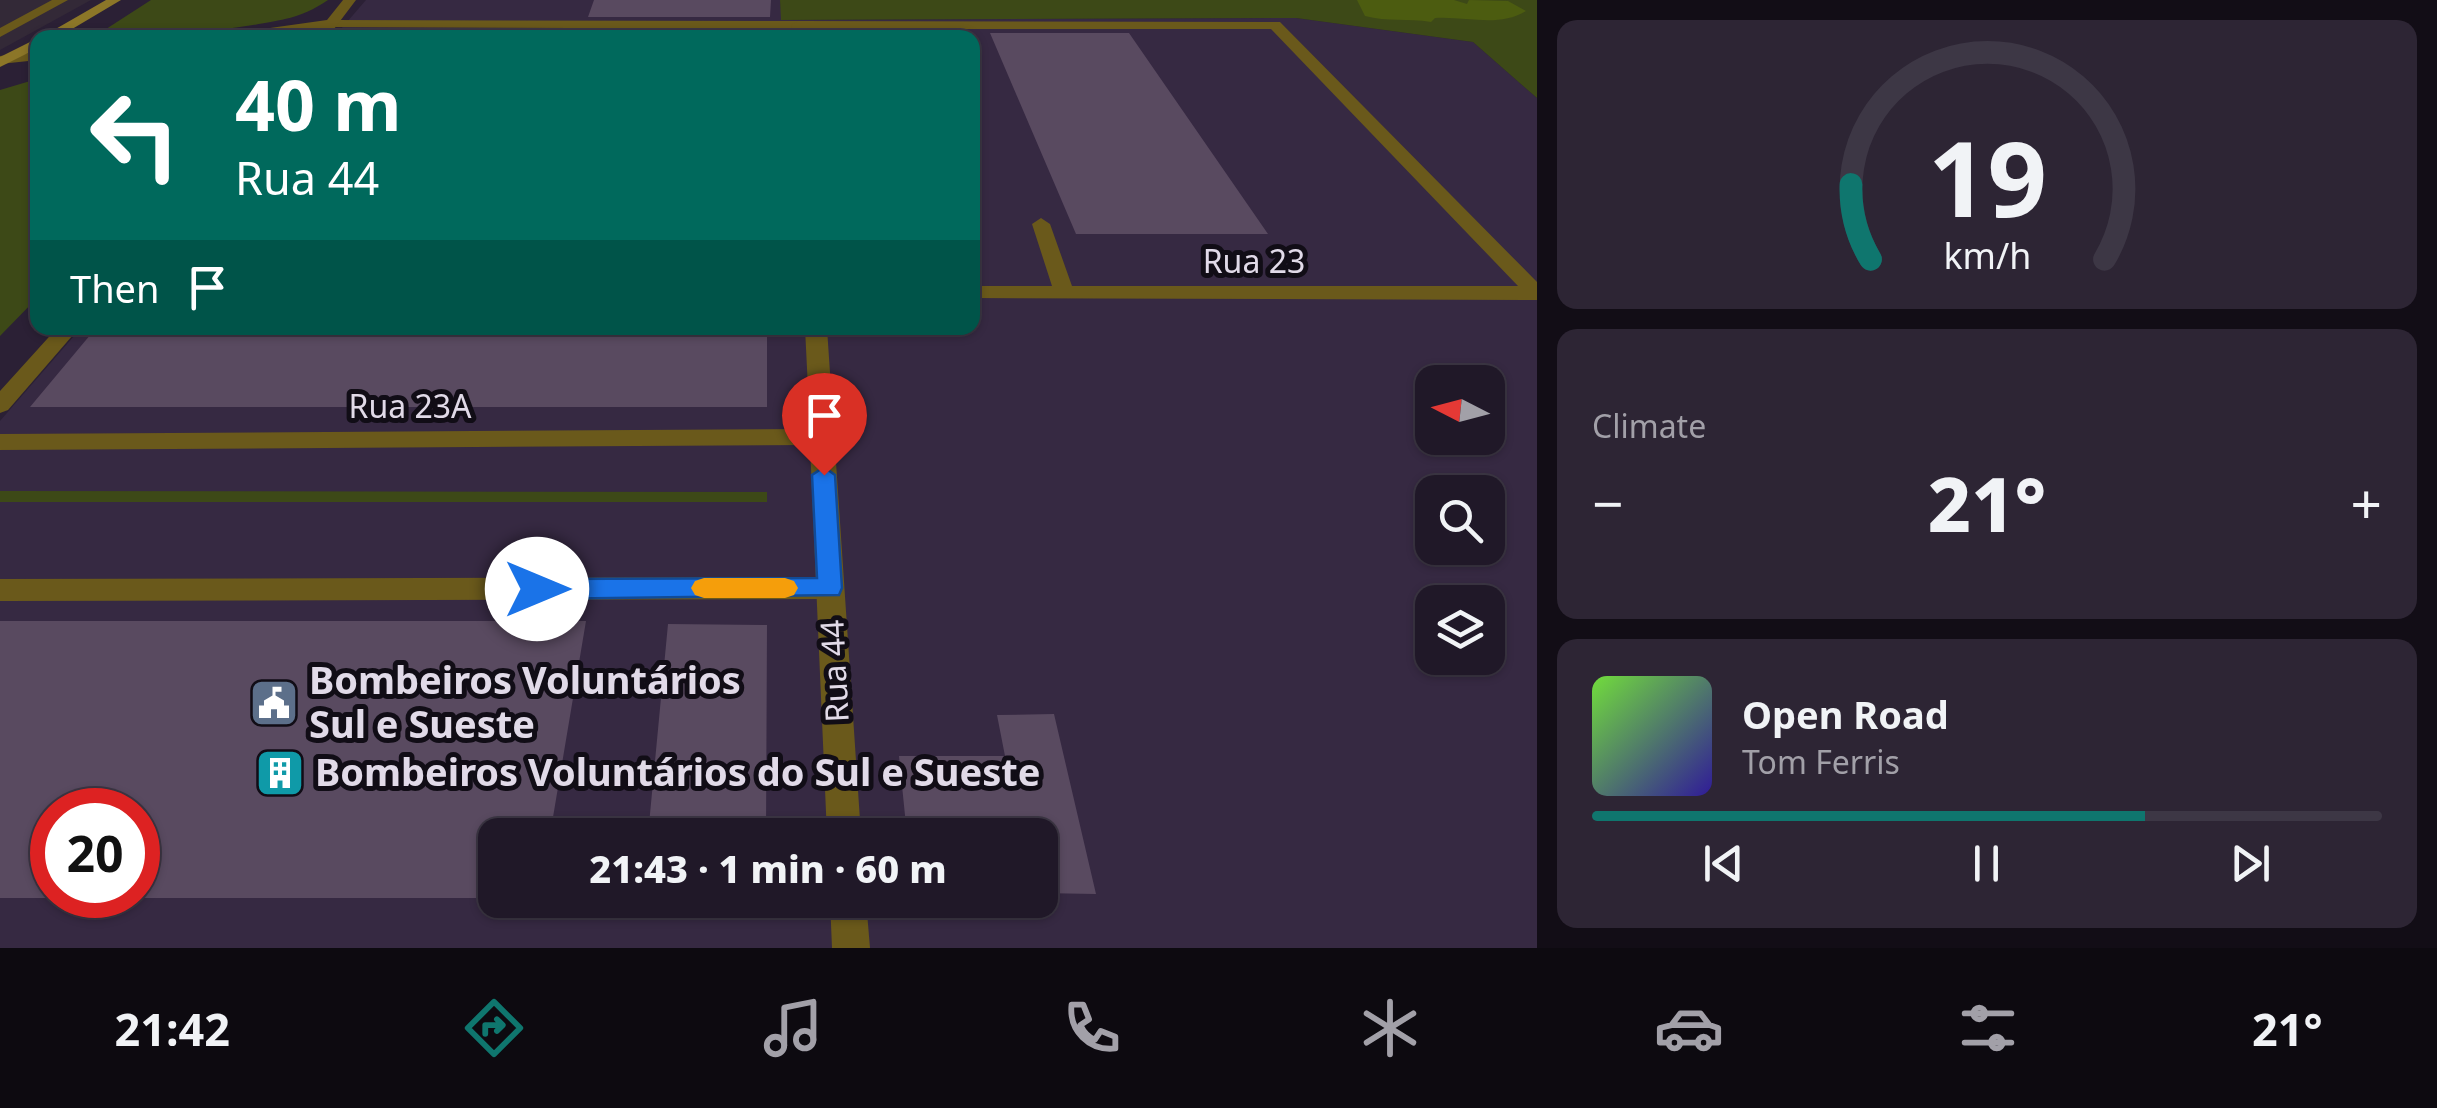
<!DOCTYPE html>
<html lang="en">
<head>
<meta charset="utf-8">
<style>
  body { margin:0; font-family:"Noto Sans",sans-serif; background:#2d2534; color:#f1f3f6; height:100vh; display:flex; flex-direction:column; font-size:38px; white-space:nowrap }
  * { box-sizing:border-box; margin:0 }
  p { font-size:32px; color:#a2a0a8 }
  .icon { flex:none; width:55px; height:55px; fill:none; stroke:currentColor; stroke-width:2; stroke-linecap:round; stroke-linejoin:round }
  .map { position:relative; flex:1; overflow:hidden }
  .sheet { display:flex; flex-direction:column; gap:20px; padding:20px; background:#120d16; width:900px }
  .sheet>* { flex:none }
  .guide { position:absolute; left:30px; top:30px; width:950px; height:305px; border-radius:20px; box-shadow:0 2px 8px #0004,0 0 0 2px #3d3745; background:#00695c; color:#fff; overflow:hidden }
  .needle { width:65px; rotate:276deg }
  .controls { position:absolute; left:1415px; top:365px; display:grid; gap:20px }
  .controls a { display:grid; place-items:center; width:90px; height:90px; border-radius:20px; background:#201828; box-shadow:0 2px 8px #0004,0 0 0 2px #3d3745; font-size:50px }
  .speed { position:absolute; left:30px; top:788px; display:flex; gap:20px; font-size:50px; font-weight:700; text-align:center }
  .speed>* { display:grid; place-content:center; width:130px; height:130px; border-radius:50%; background:#201828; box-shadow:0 2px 8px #0004,0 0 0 2px #3d3745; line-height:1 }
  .speed .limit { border:15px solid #d22; background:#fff; color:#111 }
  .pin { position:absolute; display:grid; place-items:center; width:85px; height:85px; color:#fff; margin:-102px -42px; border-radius:50% 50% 50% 0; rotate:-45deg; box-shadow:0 0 10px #0007 }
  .pin .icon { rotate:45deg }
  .me { position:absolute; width:110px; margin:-55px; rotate:90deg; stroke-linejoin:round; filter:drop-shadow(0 0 8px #0008) }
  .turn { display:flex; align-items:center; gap:35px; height:210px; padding:0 40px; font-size:45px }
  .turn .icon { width:130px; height:130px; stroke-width:2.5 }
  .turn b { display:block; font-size:70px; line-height:85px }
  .then { display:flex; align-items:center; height:95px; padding:0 40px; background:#0003; gap:20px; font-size:38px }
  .big { font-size:75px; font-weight:800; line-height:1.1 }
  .sheet .card { flex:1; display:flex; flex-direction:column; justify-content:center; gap:15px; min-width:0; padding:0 35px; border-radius:20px; background:#2d2534 }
  .sheet .dial { align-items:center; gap:0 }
  .dial svg { height:260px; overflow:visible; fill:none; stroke:#3d3745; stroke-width:7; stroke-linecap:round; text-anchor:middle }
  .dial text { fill:#f1f3f6; stroke:none }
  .song { display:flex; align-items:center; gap:30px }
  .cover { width:120px; height:120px; border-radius:15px; background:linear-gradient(135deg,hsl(100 70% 55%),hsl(250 70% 35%)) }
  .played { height:10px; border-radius:5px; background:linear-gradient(90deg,#0f766e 70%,#3d3745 70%) }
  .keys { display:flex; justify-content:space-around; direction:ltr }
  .heat { display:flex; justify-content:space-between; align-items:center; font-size:55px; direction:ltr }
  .trip { position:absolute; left:478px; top:818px; width:580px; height:100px; border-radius:20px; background:#201828; box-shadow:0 2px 8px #0004,0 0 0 2px #3d3745; font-weight:800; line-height:100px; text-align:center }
  .dock { display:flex; height:160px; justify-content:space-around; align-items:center; background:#0d0a10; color:#a2a0a8 }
  .dock .icon { width:70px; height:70px }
  .dock .selected { color:#0f766e }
  .dock b { font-size:45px; color:#f1f3f6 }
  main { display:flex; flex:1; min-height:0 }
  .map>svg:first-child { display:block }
  .commercial { fill:#332937 }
  .built { fill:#362942; fill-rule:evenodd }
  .green { fill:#3d4917 }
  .forest { fill:#4c5c10 }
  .building { fill:#594a60 }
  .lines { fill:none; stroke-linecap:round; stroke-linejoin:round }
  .lane { fill:#6a591b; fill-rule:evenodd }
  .street { fill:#6a591b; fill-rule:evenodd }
  .secondary { fill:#8c7628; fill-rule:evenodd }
  .route { fill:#1a73e8; stroke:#114b97; stroke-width:2.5 }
  .slow { fill:#f59e0b }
  .labels { text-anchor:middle; stroke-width:10; stroke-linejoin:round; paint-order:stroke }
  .street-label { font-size:32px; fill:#e1dae8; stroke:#110d16 }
  .near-poi-label { font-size:38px; font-weight:bold; fill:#e1dae8; stroke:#110d16; text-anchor:start }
</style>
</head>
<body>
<main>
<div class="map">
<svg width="1537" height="948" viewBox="0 0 1537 948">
  <rect width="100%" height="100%" fill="#2b2035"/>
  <!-- commercial -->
  <path class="commercial" d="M0 0H91L0 50Z"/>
  <!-- built -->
  <path class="built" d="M366 0H780L782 20 1296 18 1473 42 1537 98V948H0V421L81 328H972V38L334 37ZM1432 382H1488V438H1432ZM1432 492H1488V548H1432ZM1432 602H1488V658H1432ZM52 810H138V895H52ZM495 835H1040V900H495Z"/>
  <!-- green -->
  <path class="green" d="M151 0H328C315 9 300 16 285 19 252 27 130 44 103 31Z
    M780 0H1537V98L1473 42 1296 18 781 20Z
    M37 79V298L0 336V90Z
    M0 491 767 492V502H0Z"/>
  <!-- forest -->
  <path class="forest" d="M1357 0H1454L1467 4 1469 0 1508 1 1526 11C1498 28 1467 16 1435 18L1431 22C1408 18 1387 22 1365 16Z"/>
  <!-- building -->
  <path class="building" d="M594 0H771L770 17H588Z
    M582 32 770 33V38H580Z
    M990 33H1129L1268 234H1076Z
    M96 328H767V407H30Z
    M0 621H586L550 835H495V898H138V810H52V898H0Z
    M668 624 767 625 766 835H648Z
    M1054 714 1096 894 1040 893V835H907L899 756H1005L997 715Z"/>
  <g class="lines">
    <!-- lane -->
    <path class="lane" d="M52 0H68L0 37V28Z
      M331 20 798 21 805 25 798 29 326 27 324 24Z
      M830 577 840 580 844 588 840 596 830 599 0 601V579Z"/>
    <!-- street -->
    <path class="street" d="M343 0H356L328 37H318L320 29 247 38H200L327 20Z
      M798 21 1280 22 1537 282V300L972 298V286H1052L1032 224 1041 218 1050 224 1072 286H1518L1271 29H805L806 38H792L791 25Z
      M38 52V60L0 64V56Z
      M57 328H79L8 410 0 413V391Z
      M805 328H827L861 835H827L810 445 0 450V434L810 429Z
      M830 900H866L870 948H832Z"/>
    <!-- secondary -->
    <path class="secondary" d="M106 0H121L57 38H40Z
      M38 38V48L0 67V57Z"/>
  </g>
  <!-- route -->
  <path class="route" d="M824 467 835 475 842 588 839 595 537 599 528 596 524 589 528 582 537 579 817 578 812 475Z"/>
  <!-- slow -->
  <path class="slow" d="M704 578H785L794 581 798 588 794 595 785 598H704L695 595 691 588 695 581Z"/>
  <!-- icons -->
  <defs>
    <g id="civic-square" transform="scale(2.5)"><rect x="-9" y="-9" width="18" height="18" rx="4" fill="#5c6f8a" stroke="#110d16"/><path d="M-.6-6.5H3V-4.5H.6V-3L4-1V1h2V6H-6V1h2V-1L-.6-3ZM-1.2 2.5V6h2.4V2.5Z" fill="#fff"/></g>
    <g id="building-square" transform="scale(2.5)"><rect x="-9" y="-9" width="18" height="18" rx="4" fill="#0f9aa8" stroke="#110d16"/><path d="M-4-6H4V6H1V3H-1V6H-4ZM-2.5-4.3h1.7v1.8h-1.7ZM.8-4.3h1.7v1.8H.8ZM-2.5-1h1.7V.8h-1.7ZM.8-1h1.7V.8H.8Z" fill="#fff"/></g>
  </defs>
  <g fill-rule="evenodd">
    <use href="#civic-square" x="274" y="703"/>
    <use href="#building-square" x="280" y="773"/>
  </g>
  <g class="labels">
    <!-- street labels -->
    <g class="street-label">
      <text x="1254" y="273">Rua 23</text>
      <text x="410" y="418">Rua 23A</text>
      <text transform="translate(835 671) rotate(-93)" y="11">Rua 44</text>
    </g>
    <!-- near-poi labels -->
    <g class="near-poi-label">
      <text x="309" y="694">Bombeiros Voluntários<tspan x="309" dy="44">Sul e Sueste</tspan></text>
      <text x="315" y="786">Bombeiros Voluntários do Sul e Sueste</text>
    </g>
  </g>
</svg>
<div class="controls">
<a><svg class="needle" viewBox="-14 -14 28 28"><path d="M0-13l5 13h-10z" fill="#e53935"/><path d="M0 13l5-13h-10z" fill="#a2a0a8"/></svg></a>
<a><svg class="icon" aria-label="search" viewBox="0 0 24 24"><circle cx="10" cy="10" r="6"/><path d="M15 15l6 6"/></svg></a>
<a><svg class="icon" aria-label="layers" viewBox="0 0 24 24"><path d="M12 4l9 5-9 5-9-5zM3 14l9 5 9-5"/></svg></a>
</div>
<div class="speed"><div class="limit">20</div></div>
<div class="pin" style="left:824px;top:475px;background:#d93025"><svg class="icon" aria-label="arrive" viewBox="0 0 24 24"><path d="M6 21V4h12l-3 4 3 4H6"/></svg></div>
<svg class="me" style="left:537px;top:589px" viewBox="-20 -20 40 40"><circle r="19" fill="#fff"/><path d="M0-13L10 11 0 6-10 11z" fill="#1a73e8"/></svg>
<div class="trip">21:43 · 1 min · 60 m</div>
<div class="guide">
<div class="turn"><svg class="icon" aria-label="left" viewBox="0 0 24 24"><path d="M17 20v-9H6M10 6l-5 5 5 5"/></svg><div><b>40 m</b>Rua 44</div></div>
<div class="then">Then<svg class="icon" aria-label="arrive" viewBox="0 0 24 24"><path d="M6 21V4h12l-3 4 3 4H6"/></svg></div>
</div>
</div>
<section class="sheet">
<div class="card dial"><svg viewBox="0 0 100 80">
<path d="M14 69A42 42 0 1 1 86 69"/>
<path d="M14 69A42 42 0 0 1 8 46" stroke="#0f766e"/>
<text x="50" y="56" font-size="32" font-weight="700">19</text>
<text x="50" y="72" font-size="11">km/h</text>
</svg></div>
<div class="card"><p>Climate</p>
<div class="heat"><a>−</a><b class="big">21°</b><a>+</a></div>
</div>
<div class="card">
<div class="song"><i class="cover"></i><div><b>Open Road</b><p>Tom Ferris</p></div></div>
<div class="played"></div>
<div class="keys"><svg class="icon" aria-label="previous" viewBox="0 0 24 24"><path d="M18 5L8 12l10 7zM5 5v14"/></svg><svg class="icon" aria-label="pause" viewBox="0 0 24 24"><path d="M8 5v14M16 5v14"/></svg><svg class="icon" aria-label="next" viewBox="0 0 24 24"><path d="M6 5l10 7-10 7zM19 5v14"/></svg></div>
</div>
</section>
</main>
<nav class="dock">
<b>21:42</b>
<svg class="icon selected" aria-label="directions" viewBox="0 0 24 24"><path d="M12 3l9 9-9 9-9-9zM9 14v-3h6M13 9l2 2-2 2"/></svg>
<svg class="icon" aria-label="music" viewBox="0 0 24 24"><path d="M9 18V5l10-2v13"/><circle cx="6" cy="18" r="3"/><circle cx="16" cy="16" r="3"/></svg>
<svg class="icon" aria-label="phone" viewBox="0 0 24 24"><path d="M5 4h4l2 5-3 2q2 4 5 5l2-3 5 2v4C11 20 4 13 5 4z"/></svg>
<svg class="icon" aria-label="climate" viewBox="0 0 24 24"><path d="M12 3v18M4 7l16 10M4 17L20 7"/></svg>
<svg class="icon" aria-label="car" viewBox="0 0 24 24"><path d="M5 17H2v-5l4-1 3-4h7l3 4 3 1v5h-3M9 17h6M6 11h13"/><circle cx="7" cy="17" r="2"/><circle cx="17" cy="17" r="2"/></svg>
<svg class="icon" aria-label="filters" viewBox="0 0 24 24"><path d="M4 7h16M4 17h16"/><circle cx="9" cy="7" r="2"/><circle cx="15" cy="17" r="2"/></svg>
<b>21°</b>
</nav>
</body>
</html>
